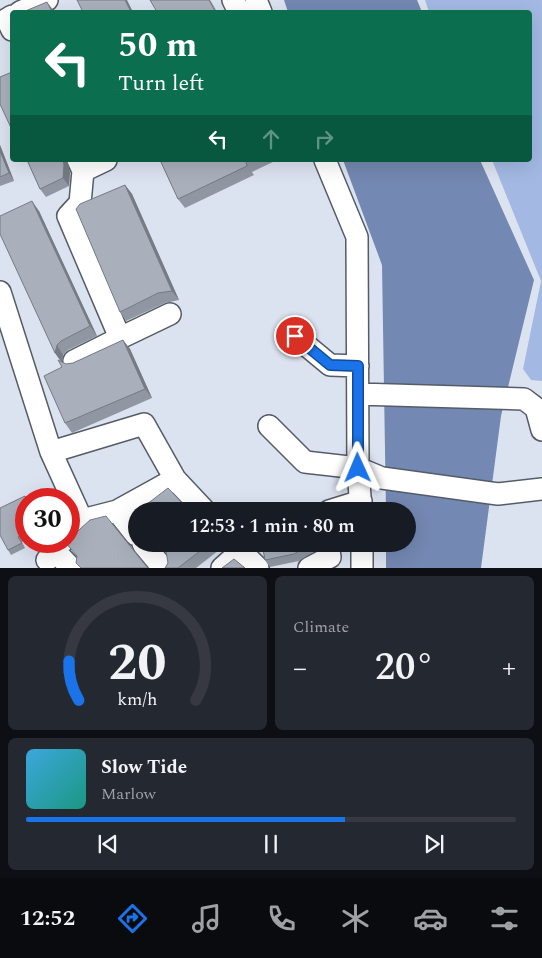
<!DOCTYPE html>
<html lang="en">
<head>
<meta charset="utf-8">
<style>
  body { margin:0; font-family:Spectral,serif; background:#242831; color:#f1f3f6; height:100vh; display:flex; flex-direction:column; font-size:19px; white-space:nowrap }
  * { box-sizing:border-box; margin:0 }
  p { font-size:16px; color:#9ea1a6 }
  .icon { flex:none; width:28px; height:28px; fill:none; stroke:currentColor; stroke-width:2; stroke-linecap:round; stroke-linejoin:round }
  .map { position:relative; height:568px; overflow:hidden }
  .sheet { display:flex; flex-direction:column; gap:8px; padding:8px; background:#0d0f14; flex:1 }
  .sheet>* { flex:none }
  .guide { position:absolute; left:10px; top:10px; width:522px; height:152px; border-radius:5px; box-shadow:0 5px 20px #0002; background:#0b6e4f; color:#fff; overflow:hidden }
  .speed { position:absolute; left:15px; top:488px; display:flex; gap:10px; font-size:25px; font-weight:700; text-align:center }
  .speed>* { display:grid; place-content:center; width:65px; height:65px; border-radius:50%; background:#171b24; box-shadow:0 5px 20px #0002; line-height:1 }
  .speed .limit { border:8px solid #d22; background:#fff; color:#111 }
  .pin { position:absolute; display:grid; place-items:center; width:42px; height:42px; color:#fff; margin:-21px; border:2px solid #fff; border-radius:50%; box-shadow:0 1px 5px #0007 }
  .me { position:absolute; width:55px; margin:-28px; rotate:359deg; stroke-linejoin:round; filter:drop-shadow(0 0 4px #0008) }
  .turn { display:flex; align-items:center; gap:18px; height:105px; padding:0 25px; font-size:22px }
  .turn .icon { width:65px; height:65px; stroke-width:2.5 }
  .turn b { display:block; font-size:35px; line-height:42px }
  .lanes { display:flex; align-items:center; height:48px; padding:0 25px; background:#0003; justify-content:center; gap:25px; direction:ltr }
  .lanes .off { opacity:.35 }
  .big { font-size:38px; font-weight:600; line-height:1.1 }
  .sheet .widget { flex:1; display:flex; flex-direction:column; justify-content:center; gap:8px; min-width:0; padding:0 18px; border-radius:8px; background:#242831 }
  .sheet .dial { align-items:center; gap:0 }
  .dial svg { height:130px; overflow:visible; fill:none; stroke:#363941; stroke-width:7; stroke-linecap:round; text-anchor:middle }
  .dial text { fill:#f1f3f6; stroke:none }
  .song { display:flex; align-items:center; gap:15px }
  .cover { width:60px; height:60px; border-radius:8px; background:linear-gradient(135deg,hsl(200 70% 55%),hsl(170 70% 35%)) }
  .played { height:5px; border-radius:2px; background:linear-gradient(90deg,#1a73e8 65%,#363941 65%) }
  .keys { display:flex; justify-content:space-around; direction:ltr }
  .heat { display:flex; justify-content:space-between; align-items:center; font-size:28px; direction:ltr }
  .sheet .tiles { flex:1; display:grid; gap:8px; grid-template-columns:1fr 1fr }
  .widget:last-child { grid-column:span 2 }
  .trip { position:absolute; left:128px; top:502px; width:288px; height:50px; border-radius:25px; background:#171b24; box-shadow:0 5px 20px #0002; font-weight:600; line-height:50px; text-align:center }
  .tabs { display:flex; height:80px; justify-content:space-around; align-items:center; background:#090b0e; color:#9ea1a6 }
  .tabs .icon { width:35px; height:35px }
  .tabs .current { color:#1a73e8 }
  .tabs b { font-size:22px; color:#f1f3f6 }
  .map>svg:first-child { display:block }
  .green { fill:#a3b9e3 }
  .water { fill:#7388b2 }
  .lines { fill:none; stroke-linecap:round; stroke-linejoin:round }
  .minor-casing { stroke:#565c67; stroke-width:24 }
  .minor { stroke:#fff; stroke-width:21 }
  .wall { fill:#9197a2 }
  .shaded-wall { fill:#767b84 }
  .building { fill:#a9b0bc; stroke:#767b84 }
  .route-casing { stroke:#114b97; stroke-width:12 }
  .route { stroke:#1a73e8; stroke-width:9 }
</style>
</head>
<body>
<div class="map">
<svg width="542" height="568" viewBox="0 0 542 568">
  <rect width="100%" height="100%" fill="#dce3f0"/>
  <!-- green -->
  <path class="green" d="M425 0H542V381L531 380 523 369 541 281 492 160H530V12H429Z"/>
  <!-- water -->
  <path class="water" d="M284 0H417L422 12H288Z
    M343 160H480L534 280 501 416 481 568H386V544H406V511H386L382 265Z"/>
  <g class="lines">
    <!-- minor casing -->
    <g class="minor-casing">
      <path id="minor" d="M233 0 239 12
        M256 0 261 12
        M20 12 47 0
        M12 16 7 19 12 30
        M78 160 83 171 106 160
        M325 160 357 237 358 468 361 511
        M0 292 51 452 82 520 69 535
        M295 336 330 365 358 366
        M120 338 170 314
        M74 361 120 338 68 216 80 203 83 171
        M358 394 524 399 536 408 542 430
        M269 426 305 462 358 468 382 478 498 494 542 489
        M51 452 144 424 175 479
        M117 511 175 479 205 511
        M329 511 361 501
        M82 520 117 511 136 535
        M143 544 163 568
        M244 544 241 551 258 568
        M362 544V568
        M55 551 71 568
        M47 560 63 541
        M222 568 241 551 235 544
        M309 568 330 557 328 544"/>
    </g>
    <!-- minor -->
    <use href="#minor" class="minor"/>
  </g>
  <!-- wall -->
  <path class="wall" d="M0 145 14 181 0 186Z
    M27 160H67L70 173 69 186 46 197 40 189Z
    M160 160H277L252 172 254 175 185 208 178 199Z
    M125 185 132 194 179 300 165 303 126 321 120 312Z
    M39 211 97 336 68 350 63 355 62 362 66 364 73 363 123 340 130 349 152 398 72 433 65 423 62 367 61 361 55 353Z
    M25 496 27 499H26V539L22 542 25 548 11 555 8 550Z
    M159 544H221L223 547 196 568H165L168 563 167 553Z
    M262 544H315L316 550 299 561 270 567 265 560Z"/>
  <!-- shaded-wall -->
  <path class="shaded-wall" d="M125 0H127L133 12H131Z
    M209 0H210L217 12H216Z
    M47 2 53 10 54 12H52Z
    M0 145 14 181 9 173 0 151Z
    M63 160H67L70 173 69 186 63 178Z
    M125 185 132 194 179 300 172 291Z
    M32 201 39 211 97 336 90 326Z
    M123 340 130 349 152 398 145 389Z
    M57 345 63 355 62 363 55 353Z
    M312 544H315L316 550Z"/>
  <!-- building -->
  <path class="building" d="M77 0H125L131 12H83Z
    M150 0H209L215 11 212 12H157Z
    M47 2 52 12H23Z
    M12 72V130L0 104V77Z
    M0 151 9 173 0 177Z
    M27 160H63L64 165 63 178 40 189Z
    M160 160H251L246 162 247 166 178 199Z
    M125 185 172 291 158 293 120 312 76 209 80 204Z
    M32 201 90 326 61 341 57 345 55 353 0 234V216Z
    M123 340 145 389 65 423 44 376 62 367 58 360 66 364 73 363Z
    M168 488 189 510 192 511H138Z
    M25 496 26 499V533L18 537 22 543 8 550 0 535V508Z
    M106 516 147 567 149 568H81L76 563 77 556 65 542 69 541V539L90 520Z
    M160 544H209L178 568H165L168 563 166 551Z
    M262 544H310L294 554 265 560Z
    M234 559 245 568H222Z"/>
  <g class="lines">
    <!-- route casing -->
    <g class="route-casing">
      <path id="route" d="M295 336 330 365 358 366V468"/>
    </g>
    <!-- route -->
    <use href="#route" class="route"/>
  </g>
</svg>
<div class="speed"><div class="limit">30</div></div>
<div class="pin" style="left:295px;top:336px;background:#d93025"><svg class="icon" aria-label="arrive" viewBox="0 0 24 24"><path d="M6 21V4h12l-3 4 3 4H6"/></svg></div>
<svg class="me" style="left:358px;top:468px" viewBox="-20 -20 40 40"><path d="M0-17L14 15 0 8-14 15z" fill="#1a73e8" stroke="#fff" stroke-width="4"/></svg>
<div class="trip">12:53 · 1 min · 80 m</div>
<div class="guide">
<div class="turn"><svg class="icon" aria-label="left" viewBox="0 0 24 24"><path d="M17 20v-9H6M10 6l-5 5 5 5"/></svg><div><b>50 m</b>Turn left</div></div>
<div class="lanes"><svg class="icon" aria-label="left" viewBox="0 0 24 24"><path d="M17 20v-9H6M10 6l-5 5 5 5"/></svg><svg class="icon off" aria-label="ahead" viewBox="0 0 24 24"><path d="M12 20V5M6 11l6-6 6 6"/></svg><svg class="icon off" aria-label="right" viewBox="0 0 24 24"><path d="M7 20v-9h11M14 6l5 5-5 5"/></svg></div>
</div>
</div>
<section class="sheet">
<div class="tiles">
<div class="widget dial"><svg viewBox="0 0 100 80">
<path d="M14 69A42 42 0 1 1 86 69"/>
<path d="M14 69A42 42 0 0 1 8 45" stroke="#1a73e8"/>
<text x="50" y="56" font-size="32" font-weight="700">20</text>
<text x="50" y="72" font-size="11">km/h</text>
</svg></div>
<div class="widget"><p>Climate</p>
<div class="heat"><a>−</a><b class="big">20°</b><a>+</a></div>
</div>
<div class="widget">
<div class="song"><i class="cover"></i><div><b>Slow Tide</b><p>Marlow</p></div></div>
<div class="played"></div>
<div class="keys"><svg class="icon" aria-label="previous" viewBox="0 0 24 24"><path d="M18 5L8 12l10 7zM5 5v14"/></svg><svg class="icon" aria-label="pause" viewBox="0 0 24 24"><path d="M8 5v14M16 5v14"/></svg><svg class="icon" aria-label="next" viewBox="0 0 24 24"><path d="M6 5l10 7-10 7zM19 5v14"/></svg></div>
</div>
</div>
</section>
<nav class="tabs">
<b>12:52</b>
<svg class="icon current" aria-label="directions" viewBox="0 0 24 24"><path d="M12 3l9 9-9 9-9-9zM9 14v-3h6M13 9l2 2-2 2"/></svg>
<svg class="icon" aria-label="music" viewBox="0 0 24 24"><path d="M9 18V5l10-2v13"/><circle cx="6" cy="18" r="3"/><circle cx="16" cy="16" r="3"/></svg>
<svg class="icon" aria-label="phone" viewBox="0 0 24 24"><path d="M5 4h4l2 5-3 2q2 4 5 5l2-3 5 2v4C11 20 4 13 5 4z"/></svg>
<svg class="icon" aria-label="climate" viewBox="0 0 24 24"><path d="M12 3v18M4 7l16 10M4 17L20 7"/></svg>
<svg class="icon" aria-label="car" viewBox="0 0 24 24"><path d="M5 17H2v-5l4-1 3-4h7l3 4 3 1v5h-3M9 17h6M6 11h13"/><circle cx="7" cy="17" r="2"/><circle cx="17" cy="17" r="2"/></svg>
<svg class="icon" aria-label="filters" viewBox="0 0 24 24"><path d="M4 7h16M4 17h16"/><circle cx="9" cy="7" r="2"/><circle cx="15" cy="17" r="2"/></svg>
</nav>
</body>
</html>
